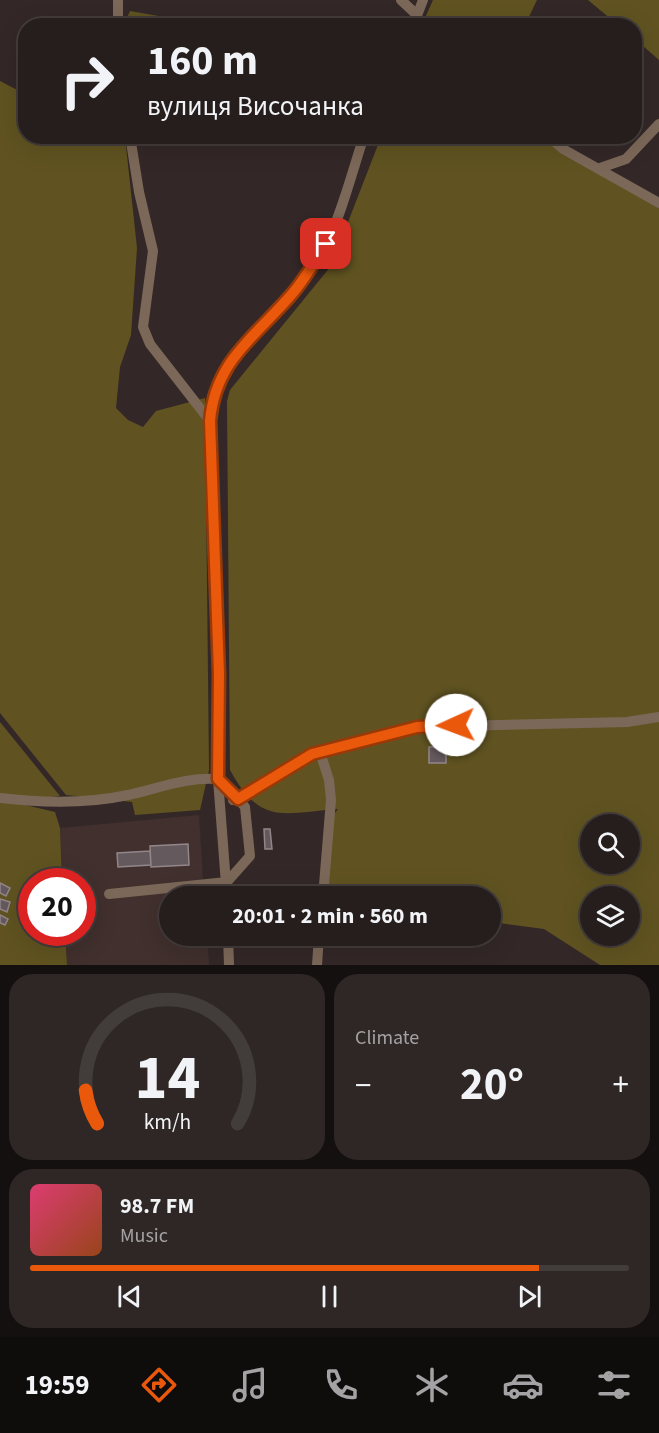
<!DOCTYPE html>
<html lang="en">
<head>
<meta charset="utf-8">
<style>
  body { margin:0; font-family:"Source Sans 3",sans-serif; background:#2e2726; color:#f1f3f6; height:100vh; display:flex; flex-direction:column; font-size:22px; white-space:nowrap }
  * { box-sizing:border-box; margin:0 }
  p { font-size:20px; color:#a4a2a4 }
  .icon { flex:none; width:33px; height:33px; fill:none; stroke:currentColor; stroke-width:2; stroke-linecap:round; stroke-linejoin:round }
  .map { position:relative; height:965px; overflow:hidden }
  .drawer { display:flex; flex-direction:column; gap:9px; padding:9px; background:#151010; flex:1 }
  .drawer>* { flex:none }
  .guide { position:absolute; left:18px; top:18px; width:624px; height:126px; border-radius:24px; box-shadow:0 6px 24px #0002,0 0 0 2px #423c3b; background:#261e1d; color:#f1f3f6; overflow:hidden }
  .controls { position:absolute; left:580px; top:814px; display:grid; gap:12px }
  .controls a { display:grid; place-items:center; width:60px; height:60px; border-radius:50%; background:#261e1d; box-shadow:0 6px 24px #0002,0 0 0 2px #423c3b; font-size:30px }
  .speed { position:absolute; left:18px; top:868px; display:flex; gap:12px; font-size:30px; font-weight:700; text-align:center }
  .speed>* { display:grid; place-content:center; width:78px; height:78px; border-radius:50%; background:#261e1d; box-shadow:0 6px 24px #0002,0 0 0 2px #423c3b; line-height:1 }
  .speed .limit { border:9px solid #d22; background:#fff; color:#111 }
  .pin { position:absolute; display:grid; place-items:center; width:51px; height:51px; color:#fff; margin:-26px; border-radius:12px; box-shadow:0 3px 9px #0006 }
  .me { position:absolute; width:66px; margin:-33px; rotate:268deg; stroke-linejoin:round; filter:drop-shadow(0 0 4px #0008) }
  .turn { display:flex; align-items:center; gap:21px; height:126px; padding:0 30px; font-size:27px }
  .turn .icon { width:78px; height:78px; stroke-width:2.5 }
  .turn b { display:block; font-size:42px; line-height:51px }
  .big { font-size:45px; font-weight:700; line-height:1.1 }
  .drawer .card { flex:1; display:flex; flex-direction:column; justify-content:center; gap:9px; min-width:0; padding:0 21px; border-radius:24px; background:#2e2726 }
  .drawer .dial { align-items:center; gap:0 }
  .dial svg { height:156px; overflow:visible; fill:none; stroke:#423c3b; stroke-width:7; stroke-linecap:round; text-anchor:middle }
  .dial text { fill:#f1f3f6; stroke:none }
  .song { display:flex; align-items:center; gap:18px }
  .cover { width:72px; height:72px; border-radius:9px; background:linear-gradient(135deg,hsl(340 70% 55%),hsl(20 70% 35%)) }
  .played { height:6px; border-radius:3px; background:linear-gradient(90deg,#ea580c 85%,#423c3b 85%) }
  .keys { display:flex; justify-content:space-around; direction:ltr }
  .heat { display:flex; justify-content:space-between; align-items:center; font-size:33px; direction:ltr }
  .drawer .tiles { flex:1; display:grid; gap:9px; grid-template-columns:1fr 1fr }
  .card:last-child { grid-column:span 2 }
  .trip { position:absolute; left:159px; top:886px; width:342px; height:60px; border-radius:30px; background:#261e1d; box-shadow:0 6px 24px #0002,0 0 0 2px #423c3b; font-weight:700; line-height:60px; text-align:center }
  .dock { display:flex; height:96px; justify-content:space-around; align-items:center; background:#0f0c0c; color:#a4a2a4 }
  .dock .icon { width:42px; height:42px }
  .dock .on { color:#ea580c }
  .dock b { font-size:27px; color:#f1f3f6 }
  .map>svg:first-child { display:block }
  .built { fill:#41302d }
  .green { fill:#605321; fill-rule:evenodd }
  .building { fill:#64595d; stroke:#92868a; stroke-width:1.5 }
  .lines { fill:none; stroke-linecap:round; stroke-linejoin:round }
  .minor { stroke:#7c6858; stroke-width:10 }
  .route-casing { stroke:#983908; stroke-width:15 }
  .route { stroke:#ea580c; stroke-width:10 }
</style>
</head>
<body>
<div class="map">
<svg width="659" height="965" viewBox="0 0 659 965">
  <rect width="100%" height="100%" fill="#332827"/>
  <!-- built -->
  <path class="built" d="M199 815 204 897H170V936H207L209 965H67L65 933H82V882H62L60 828Z"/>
  <!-- green -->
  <path class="green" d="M433 0H537L525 25H422Z
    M588 0H659V60L635 39 634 26 618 25Z
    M130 11 198 23 197 26 124 25Z
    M0 81 25 94 26 136 125 137 137 248 131 335 120 367 116 408 128 420 143 427 156 411 205 398 209 770 200 810 135 815 132 802 66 795 0 713Z
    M381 137H539L659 206V965H600L544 929 491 922 490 897H327L332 817 338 809C282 813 261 826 230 770L227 401 230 390 331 266ZM591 825H630V864H591ZM591 897H630V936H591Z
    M0 722 60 796 33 799 0 795Z
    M0 799 55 812 60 828 62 882H32V933H65L67 965H0Z"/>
  <!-- building -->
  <path class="building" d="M429 747H446V763H429Z
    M264 829H270L272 849H265Z
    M188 844 189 865 151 867 150 846Z
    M150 851 151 865 118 867 117 853Z
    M0 883 10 888 6 896 0 893Z
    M0 899 10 902 7 912 0 909Z
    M0 915 8 919 5 925 0 923Z"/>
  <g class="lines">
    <!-- minor -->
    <path class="minor" d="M401 0 417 15
      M118 26V0
      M413 26 423 0
      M130 136 139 192 153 251 143 327 150 344 210 421
      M548 136 563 149 659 203
      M600 168 626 159 659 124
      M320 752 329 780 331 800 323 897
      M0 798C43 803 86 804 128 795 160 788 185 777 218 779L238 799 312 754 417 727 627 722 659 717
      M109 894 227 882 250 856 245 807 238 799 233 800
      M227 897 218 779 219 674 210 421C211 412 210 402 213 394 235 335 297 300 326 245 341 216 353 169 364 136
      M228 936 229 965
      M317 965 319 936"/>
  </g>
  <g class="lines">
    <!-- route casing -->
    <g class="route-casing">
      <path id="route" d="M326 244C315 261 305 279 292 294 255 337 215 361 210 421L219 674 218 779 238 799 312 754 417 727 456 725"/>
    </g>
    <!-- route -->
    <use href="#route" class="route"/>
  </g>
</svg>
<div class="controls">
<a><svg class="icon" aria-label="search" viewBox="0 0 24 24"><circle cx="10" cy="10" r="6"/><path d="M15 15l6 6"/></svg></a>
<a><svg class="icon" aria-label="layers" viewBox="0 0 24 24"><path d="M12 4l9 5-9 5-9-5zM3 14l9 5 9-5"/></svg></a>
</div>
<div class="speed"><div class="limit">20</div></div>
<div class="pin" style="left:326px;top:244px;background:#d93025"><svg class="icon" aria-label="arrive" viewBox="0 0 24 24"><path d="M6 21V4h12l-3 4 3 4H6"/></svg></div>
<svg class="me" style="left:456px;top:725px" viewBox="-20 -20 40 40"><circle r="19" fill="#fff"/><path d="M0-13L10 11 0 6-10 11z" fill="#ea580c"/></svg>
<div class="trip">20:01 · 2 min · 560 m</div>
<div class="guide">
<div class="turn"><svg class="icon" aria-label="right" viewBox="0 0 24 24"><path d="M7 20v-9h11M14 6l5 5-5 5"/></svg><div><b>160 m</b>вулиця Височанка</div></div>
</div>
</div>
<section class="drawer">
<div class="tiles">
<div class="card dial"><svg viewBox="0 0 100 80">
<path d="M14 69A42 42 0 1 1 86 69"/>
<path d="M14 69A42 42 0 0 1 8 52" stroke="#ea580c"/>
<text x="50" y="56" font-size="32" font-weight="700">14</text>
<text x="50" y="72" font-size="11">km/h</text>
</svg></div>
<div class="card"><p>Climate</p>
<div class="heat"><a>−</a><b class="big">20°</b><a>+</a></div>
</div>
<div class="card">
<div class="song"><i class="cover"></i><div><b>98.7 FM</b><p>Music</p></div></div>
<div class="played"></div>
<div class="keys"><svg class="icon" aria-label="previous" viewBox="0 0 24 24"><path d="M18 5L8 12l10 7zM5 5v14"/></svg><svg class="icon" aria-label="pause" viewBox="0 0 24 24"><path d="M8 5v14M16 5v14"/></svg><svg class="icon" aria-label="next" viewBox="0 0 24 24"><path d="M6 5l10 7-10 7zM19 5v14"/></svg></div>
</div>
</div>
</section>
<nav class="dock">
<b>19:59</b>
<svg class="icon on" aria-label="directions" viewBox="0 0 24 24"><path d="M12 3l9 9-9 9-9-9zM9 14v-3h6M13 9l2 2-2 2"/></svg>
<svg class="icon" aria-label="music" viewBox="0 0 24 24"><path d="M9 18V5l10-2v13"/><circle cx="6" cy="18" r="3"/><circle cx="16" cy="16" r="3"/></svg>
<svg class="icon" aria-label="phone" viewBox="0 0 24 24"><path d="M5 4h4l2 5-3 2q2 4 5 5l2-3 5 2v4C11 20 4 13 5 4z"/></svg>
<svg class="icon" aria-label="climate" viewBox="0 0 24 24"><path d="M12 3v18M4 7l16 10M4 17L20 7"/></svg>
<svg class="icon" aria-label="car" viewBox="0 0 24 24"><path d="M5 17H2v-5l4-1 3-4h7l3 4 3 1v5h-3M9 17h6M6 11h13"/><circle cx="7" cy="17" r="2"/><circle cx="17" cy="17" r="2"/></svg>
<svg class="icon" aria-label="filters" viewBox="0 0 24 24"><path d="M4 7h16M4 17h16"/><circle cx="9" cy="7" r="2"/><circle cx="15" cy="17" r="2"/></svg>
</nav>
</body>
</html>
